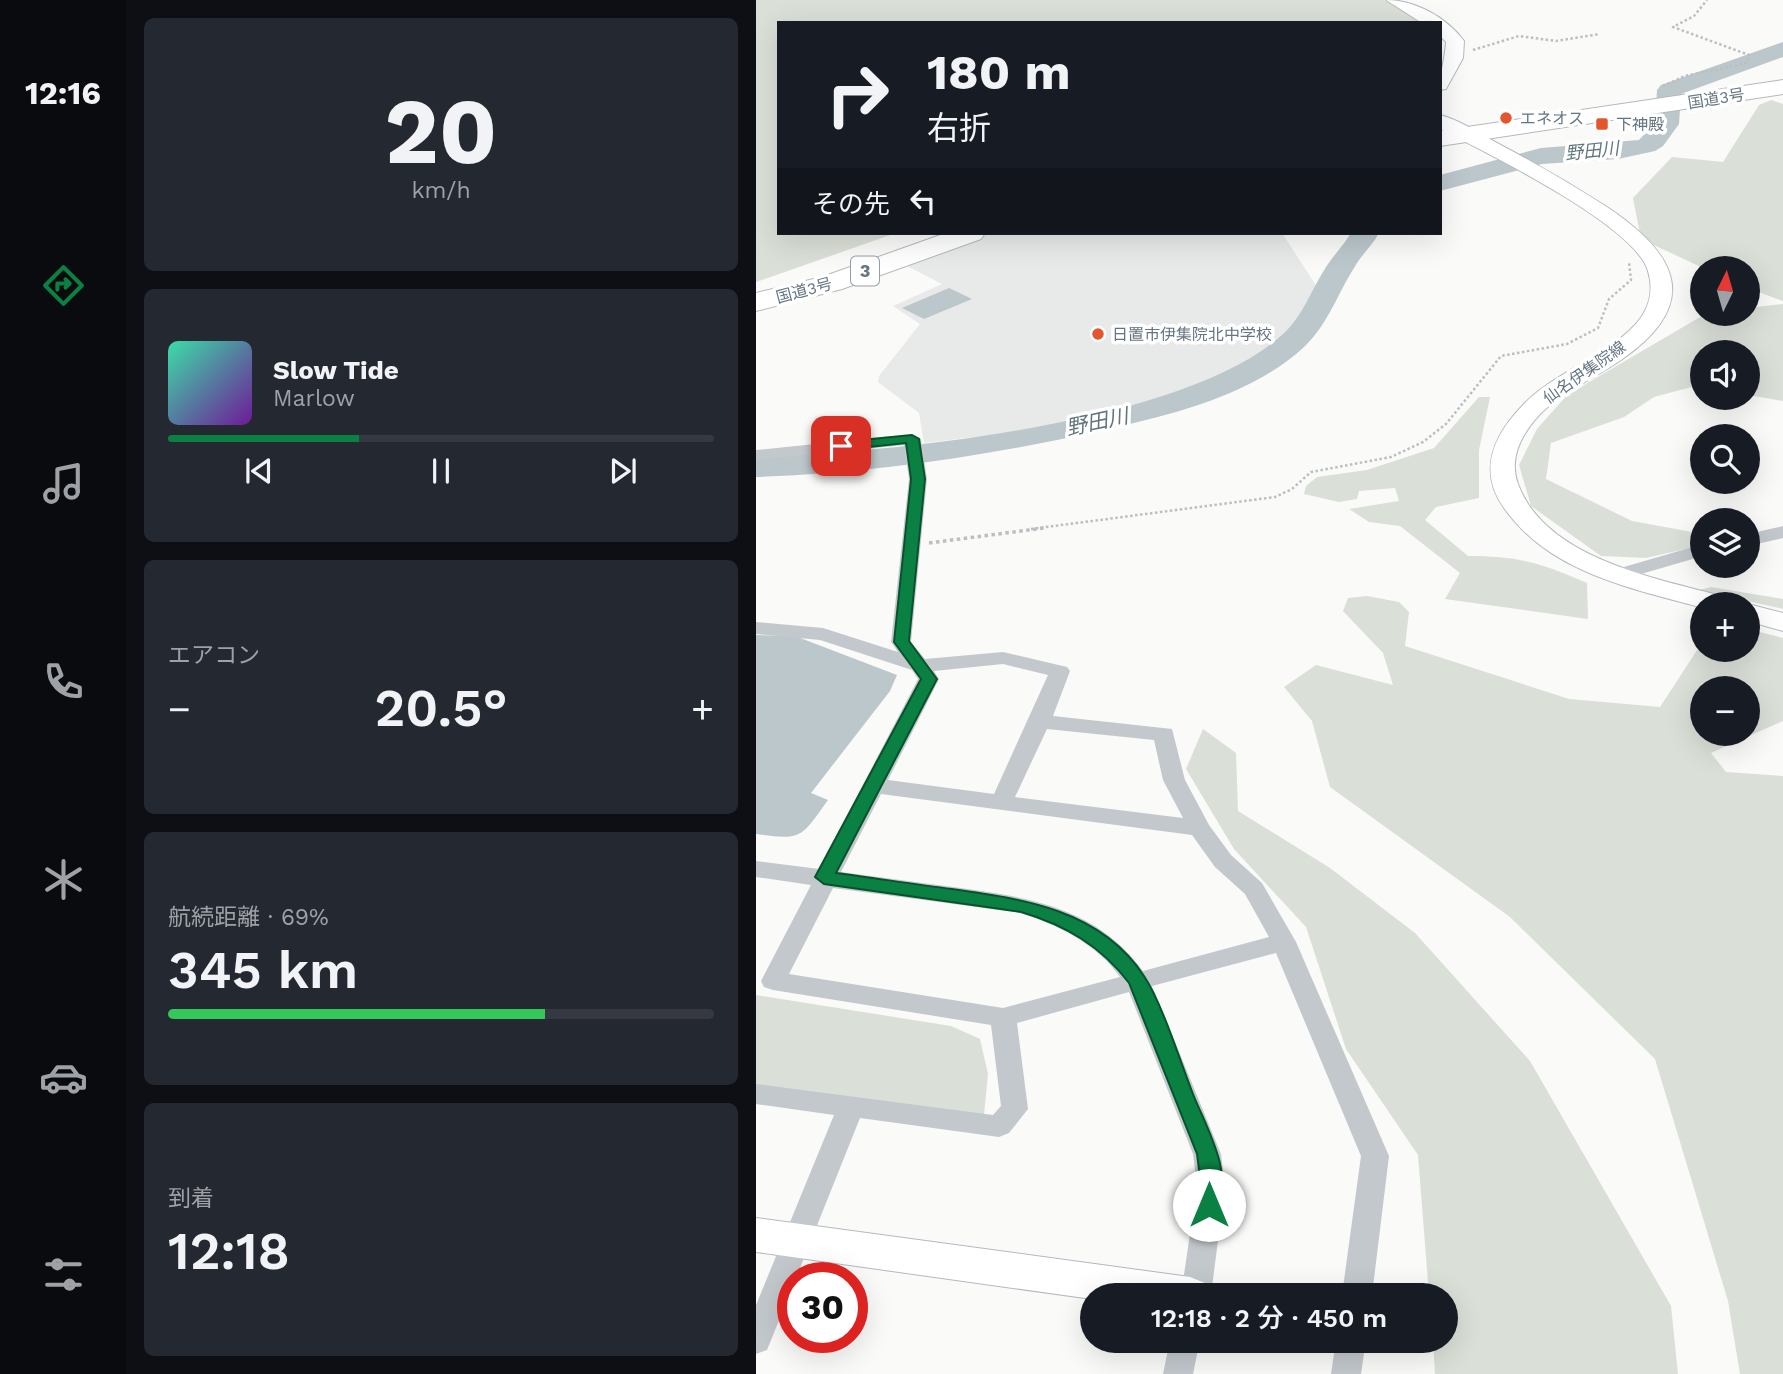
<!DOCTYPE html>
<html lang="ja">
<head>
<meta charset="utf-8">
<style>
  body { margin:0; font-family:"Work Sans","Noto Sans JP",sans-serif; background:#242831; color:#f1f3f6; height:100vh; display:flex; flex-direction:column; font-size:26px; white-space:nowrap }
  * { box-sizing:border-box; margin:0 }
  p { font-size:23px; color:#9ea1a6 }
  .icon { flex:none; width:38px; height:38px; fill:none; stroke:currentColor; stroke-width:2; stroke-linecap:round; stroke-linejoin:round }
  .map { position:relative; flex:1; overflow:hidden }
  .side { display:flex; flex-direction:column; gap:18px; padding:18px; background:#0d0f14; width:630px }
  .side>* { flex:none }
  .guide { position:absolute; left:21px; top:21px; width:665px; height:214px; border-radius:0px; box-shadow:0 7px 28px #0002; background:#171b24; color:#f1f3f6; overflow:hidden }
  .needle { width:46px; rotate:5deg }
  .controls { position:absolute; left:934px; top:256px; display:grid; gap:14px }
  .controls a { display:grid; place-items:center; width:70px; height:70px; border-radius:50%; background:#171b24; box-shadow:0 7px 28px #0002; font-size:35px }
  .speed { position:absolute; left:21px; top:1262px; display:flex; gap:14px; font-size:35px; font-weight:700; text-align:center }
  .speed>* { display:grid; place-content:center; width:91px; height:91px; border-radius:50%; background:#171b24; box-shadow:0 7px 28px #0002; line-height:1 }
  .speed .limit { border:10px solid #d22; background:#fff; color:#111 }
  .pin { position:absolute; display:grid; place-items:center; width:60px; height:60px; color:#fff; margin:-30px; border-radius:14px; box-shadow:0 4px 10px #0006 }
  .me { position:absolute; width:77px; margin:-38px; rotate:0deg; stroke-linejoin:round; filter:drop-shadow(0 0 5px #0008) }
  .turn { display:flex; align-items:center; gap:24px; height:147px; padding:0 35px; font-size:32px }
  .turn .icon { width:91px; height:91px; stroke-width:2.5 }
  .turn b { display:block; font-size:49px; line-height:60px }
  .then { display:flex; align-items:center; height:66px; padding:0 35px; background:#0003; gap:14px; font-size:26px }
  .big { font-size:52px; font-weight:600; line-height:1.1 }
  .side .widget { flex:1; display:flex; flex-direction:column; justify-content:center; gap:10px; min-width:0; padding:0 24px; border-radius:10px; background:#242831 }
  .side .dial { align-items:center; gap:0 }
  .dial b { font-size:91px; line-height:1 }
  .song { display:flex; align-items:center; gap:21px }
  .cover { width:84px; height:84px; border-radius:10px; background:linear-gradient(135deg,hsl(160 70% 55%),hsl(280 70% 35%)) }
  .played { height:7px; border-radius:4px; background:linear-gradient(90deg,#0b8043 35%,#363941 35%) }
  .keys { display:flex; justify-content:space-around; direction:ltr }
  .heat { display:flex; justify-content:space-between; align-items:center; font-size:38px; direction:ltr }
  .charge { height:10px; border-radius:5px; background:linear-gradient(90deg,#34c759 69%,#363941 0) }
  .trip { position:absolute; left:324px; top:1283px; width:378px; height:70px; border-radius:35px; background:#171b24; box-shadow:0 7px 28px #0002; font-weight:600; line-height:70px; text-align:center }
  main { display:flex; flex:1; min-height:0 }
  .tabs { display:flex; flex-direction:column; width:126px; justify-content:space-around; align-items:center; background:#090b0e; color:#9ea1a6 }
  .tabs .icon { width:49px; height:49px }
  .tabs .active { color:#0b8043 }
  .tabs b { font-size:32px; color:#f1f3f6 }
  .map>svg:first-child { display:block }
  .built { fill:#e8e9e9 }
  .green { fill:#dadfd7; fill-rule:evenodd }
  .water { fill:#bbc7cb }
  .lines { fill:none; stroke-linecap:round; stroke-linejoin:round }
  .river { fill:#bbc7cb; fill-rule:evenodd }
  .secondary-casing { stroke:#b3babf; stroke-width:2 }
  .highway-casing { stroke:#b4b9bd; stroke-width:2 }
  .path-far1 { stroke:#bbbfc2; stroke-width:2.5; stroke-dasharray:2.5 2.5; stroke-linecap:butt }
  .path { stroke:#bbbfc2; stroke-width:3.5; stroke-dasharray:3.5 3.5; stroke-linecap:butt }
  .street { fill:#c3c8cc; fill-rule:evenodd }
  .secondary { fill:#fff; fill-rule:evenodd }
  .highway { fill:#fff; fill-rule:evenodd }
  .route { fill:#0b8043; stroke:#07532c; stroke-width:2 }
  .poi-dot { fill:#e4572e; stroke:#fff; stroke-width:2.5 }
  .labels { text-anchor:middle; stroke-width:7; stroke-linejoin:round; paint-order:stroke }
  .far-street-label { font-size:16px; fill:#657683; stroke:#fff }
  .far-poi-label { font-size:16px; fill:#657683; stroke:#fff; text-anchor:start }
  .far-water-label { font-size:18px; font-style:italic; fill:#60757c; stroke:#fff }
  .shield { fill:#fff; stroke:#939fa8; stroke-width:2 }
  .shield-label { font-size:18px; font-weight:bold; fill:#657683 }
  .water-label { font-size:21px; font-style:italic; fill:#60757c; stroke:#fff }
</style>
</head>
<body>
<main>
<nav class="tabs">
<b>12:16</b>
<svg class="icon active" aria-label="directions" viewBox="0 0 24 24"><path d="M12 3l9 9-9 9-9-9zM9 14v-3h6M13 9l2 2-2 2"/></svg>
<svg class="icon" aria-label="music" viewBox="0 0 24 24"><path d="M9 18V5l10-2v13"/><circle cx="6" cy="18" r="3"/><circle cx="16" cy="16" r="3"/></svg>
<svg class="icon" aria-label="phone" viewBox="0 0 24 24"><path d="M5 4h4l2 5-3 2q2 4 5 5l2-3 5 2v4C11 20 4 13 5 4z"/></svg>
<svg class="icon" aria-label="climate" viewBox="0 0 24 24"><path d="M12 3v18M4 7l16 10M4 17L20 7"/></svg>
<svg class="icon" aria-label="car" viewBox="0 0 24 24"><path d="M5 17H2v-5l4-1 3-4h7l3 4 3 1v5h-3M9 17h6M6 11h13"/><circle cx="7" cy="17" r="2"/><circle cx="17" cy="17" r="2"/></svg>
<svg class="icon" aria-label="filters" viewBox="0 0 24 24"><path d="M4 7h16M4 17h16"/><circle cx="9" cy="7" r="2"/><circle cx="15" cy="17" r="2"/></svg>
</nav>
<section class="side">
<div class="widget dial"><b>20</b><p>km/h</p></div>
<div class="widget">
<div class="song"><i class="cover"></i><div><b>Slow Tide</b><p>Marlow</p></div></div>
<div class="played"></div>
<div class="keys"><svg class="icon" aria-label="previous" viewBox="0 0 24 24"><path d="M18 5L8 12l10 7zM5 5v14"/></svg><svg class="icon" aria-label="pause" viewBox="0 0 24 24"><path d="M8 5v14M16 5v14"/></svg><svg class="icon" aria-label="next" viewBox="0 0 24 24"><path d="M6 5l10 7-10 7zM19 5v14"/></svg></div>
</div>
<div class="widget"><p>エアコン</p>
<div class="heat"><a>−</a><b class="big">20.5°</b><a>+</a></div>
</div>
<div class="widget"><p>航続距離 · 69%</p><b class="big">345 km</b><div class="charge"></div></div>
<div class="widget"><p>到着</p><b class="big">12:18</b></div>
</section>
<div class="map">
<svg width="1027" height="1374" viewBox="0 0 1027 1374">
  <rect width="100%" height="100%" fill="#fafaf8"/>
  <!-- built -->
  <path class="built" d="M231 233H526L563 290 561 301 518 344 499 358 423 396 388 407 260 432 168 443 163 413 122 382 123 376 164 324 137 306 186 284 147 264Z"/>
  <!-- green -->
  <path class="green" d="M0 0H628L669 23H23V233H140L0 282Z
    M1015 100 1027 104V301L992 288V268H947L885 239 877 198 916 157 967 162 1003 105Z
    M1027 304V401L992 395V352H947V384L898 397 868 417 795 443 790 479 876 521 947 534V545L890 558 845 556 775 506 763 465 781 429 811 395 951 313H992V308Z
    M723 397H734L723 450V498L680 507 669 520 712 556C763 556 785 563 831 583L832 619 689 599 704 573 644 526 613 522 593 509 643 501 639 488 603 491 601 499 583 502 548 494 550 486 561 477 611 470 678 448Z
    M955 587 1027 599V609L943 590Z
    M611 596 643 602 653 612 649 646 813 699 904 707 947 641V649H992V629L1027 638V721L955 753 970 772 1027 776V1374H984L972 1301 899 1059 754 917 574 787 556 721 528 687 560 665 637 685 627 653 587 611 592 598ZM947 688H992V733H947Z
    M447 729 480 753 482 811 574 868 659 933 774 1061 915 1306 922 1374H679L677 1341 690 1340V1295H673L662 1155 590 1049 550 927 478 849 430 769Z
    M0 995 195 1026 224 1039 232 1074 228 1115 0 1085Z"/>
  <!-- water -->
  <path class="water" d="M193 288 216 299 168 319 146 308Z
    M0 635 39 636 141 675 134 691 55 793 72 800C45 837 47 841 0 834Z"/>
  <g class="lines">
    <!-- river -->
    <path class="river" d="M1027 42V57L925 94 923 124 907 146 899 151 862 159 786 164 684 191V175L785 148 883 140 899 123 901 90 905 85Z
      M595 233H623C616 246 605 255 598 268 581 295 571 326 547 348 494 396 415 415 347 430 233 456 117 473 0 477V457C132 453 430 424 527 334 546 317 554 293 567 272 575 258 587 246 595 233Z"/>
    <!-- secondary casing -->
    <g class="secondary-casing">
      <path id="secondary" d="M630 0C659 0 690 17 708 41L707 58 690 89 684 90C684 73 689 59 690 42L684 36V23H666Z
        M684 115C703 120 724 133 741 143 779 163 815 184 851 207 923 255 946 304 865 360 839 378 808 391 785 413 767 432 752 457 762 484 790 560 904 579 973 598L977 604H947V608C874 588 794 573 748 508 721 470 738 435 767 405 798 372 847 359 879 325 893 310 898 291 892 271 879 225 729 152 684 129Z
        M991 604H992L1027 613V631L992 621Z
        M0 1218 434 1277 449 1283 455 1295H336V1299L0 1252Z"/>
    </g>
    <!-- highway casing -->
    <g class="highway-casing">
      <path id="highway" d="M1027 80V94L684 146V131Z
        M190 233H229L225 239 86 289 0 311V293L66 277Z"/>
    </g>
    <!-- path-far1 -->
    <path class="path-far1" d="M717 50 763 36 800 41 844 34
      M907 86 929 76 991 63 993 55 917 27 938 16 951 0
      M275 529 519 497 536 489 555 472 635 457 667 442 690 424 745 356 811 344 842 328 853 299 875 280 873 262"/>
    <!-- path -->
    <path class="path" d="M173 543 288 528"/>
    <!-- street -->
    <path class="street" d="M156 434 165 439 171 479 155 642 169 659 247 652 311 667 314 671 297 716 416 729 429 780 453 825 475 855 506 883 540 942 633 1156 616 1295H586L605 1156 520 953 396 986 465 1154 469 1186 455 1295H425L441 1186 437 1154 373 992 261 1023 272 1109 253 1133 243 1137 104 1118 40 1278H37V1286L11 1350 0 1354V1305L78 1115 0 1104V1084L237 1115 245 1106 235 1025 17 990 8 987 5 981 55 885 0 877V861L63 869 162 679 156 670 64 640 0 634V622L67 628 142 652 135 642 153 479 148 445 0 460V450ZM247 664 292 675 238 794 132 780 183 679 178 671ZM291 729 398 740 407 780 427 818 259 797ZM125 794 436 835 459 867 489 894 513 937 387 971C339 906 271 897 197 887 159 882 122 877 85 872ZM77 888 265 913C302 925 341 944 364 977L247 1008 33 974Z
      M1027 526V538L992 546V534Z
      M947 544V556L861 581 851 575 854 571Z
      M414 1340H444L437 1374H407Z
      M580 1340H610L605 1374H575Z"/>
    <!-- secondary -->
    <use href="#secondary" class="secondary"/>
    <!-- highway -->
    <use href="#highway" class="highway"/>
  </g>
  <!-- route -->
  <path class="route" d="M156 435 163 439 169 479 153 641 181 679 80 873C118 878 157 884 196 889 268 899 345 910 388 976 406 1003 424 1061 437 1094 450 1127 479 1175 461 1211L453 1213 446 1211 443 1205 445 1186 441 1154 373 983C345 946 309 925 265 912L68 884 59 877 165 679 138 642 155 479 150 443 85 450 78 446 85 442Z"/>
  <!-- markers -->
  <g class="poi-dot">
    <circle cx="750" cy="118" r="7"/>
    <rect x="839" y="117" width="14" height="14" rx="3.5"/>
    <circle cx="342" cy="334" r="7"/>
  </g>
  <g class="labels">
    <!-- far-street labels -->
    <g class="far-street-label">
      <text transform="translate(960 98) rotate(-9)" y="6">国道3号</text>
      <text transform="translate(48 290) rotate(-15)" y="6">国道3号</text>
      <text transform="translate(828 372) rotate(-35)" y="6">仙名伊集院線</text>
    </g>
    <!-- far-poi labels -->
    <g class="far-poi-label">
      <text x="764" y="124">エネオス</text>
      <text x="860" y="130">下神殿</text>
      <text x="356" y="340">日置市伊集院北中学校</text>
    </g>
    <!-- far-water labels -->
    <g class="far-water-label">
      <text transform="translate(836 151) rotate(-6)" y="6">野田川</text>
    </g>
    <!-- shield labels -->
    <rect class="shield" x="95" y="256.5" width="28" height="29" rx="5"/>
    <g class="shield-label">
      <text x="109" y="277">3</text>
    </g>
    <!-- water labels -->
    <g class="water-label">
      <text transform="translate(341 422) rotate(-12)" y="7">野田川</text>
    </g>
  </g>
</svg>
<div class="controls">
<a><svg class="needle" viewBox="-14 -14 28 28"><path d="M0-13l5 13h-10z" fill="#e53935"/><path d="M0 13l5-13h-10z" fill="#9ea1a6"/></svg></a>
<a><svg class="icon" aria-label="sound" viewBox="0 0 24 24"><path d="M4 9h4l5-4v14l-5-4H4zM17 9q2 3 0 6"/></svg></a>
<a><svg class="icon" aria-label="search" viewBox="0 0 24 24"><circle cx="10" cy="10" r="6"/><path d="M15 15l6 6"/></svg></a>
<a><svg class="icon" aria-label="layers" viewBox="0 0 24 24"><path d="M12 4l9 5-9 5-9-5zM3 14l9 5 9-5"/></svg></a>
<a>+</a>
<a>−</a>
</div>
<div class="speed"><div class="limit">30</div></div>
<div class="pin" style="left:85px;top:446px;background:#d93025"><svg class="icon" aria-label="arrive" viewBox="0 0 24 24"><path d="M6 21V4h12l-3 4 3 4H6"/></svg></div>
<svg class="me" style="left:453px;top:1205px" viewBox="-20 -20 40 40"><circle r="19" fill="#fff"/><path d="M0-13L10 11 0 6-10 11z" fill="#0b8043"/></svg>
<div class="trip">12:18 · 2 分 · 450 m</div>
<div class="guide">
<div class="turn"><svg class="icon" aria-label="right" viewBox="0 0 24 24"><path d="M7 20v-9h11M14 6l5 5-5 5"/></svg><div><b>180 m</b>右折</div></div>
<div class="then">その先<svg class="icon" aria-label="left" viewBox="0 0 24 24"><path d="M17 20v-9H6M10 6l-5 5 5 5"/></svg></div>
</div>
</div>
</main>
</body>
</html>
